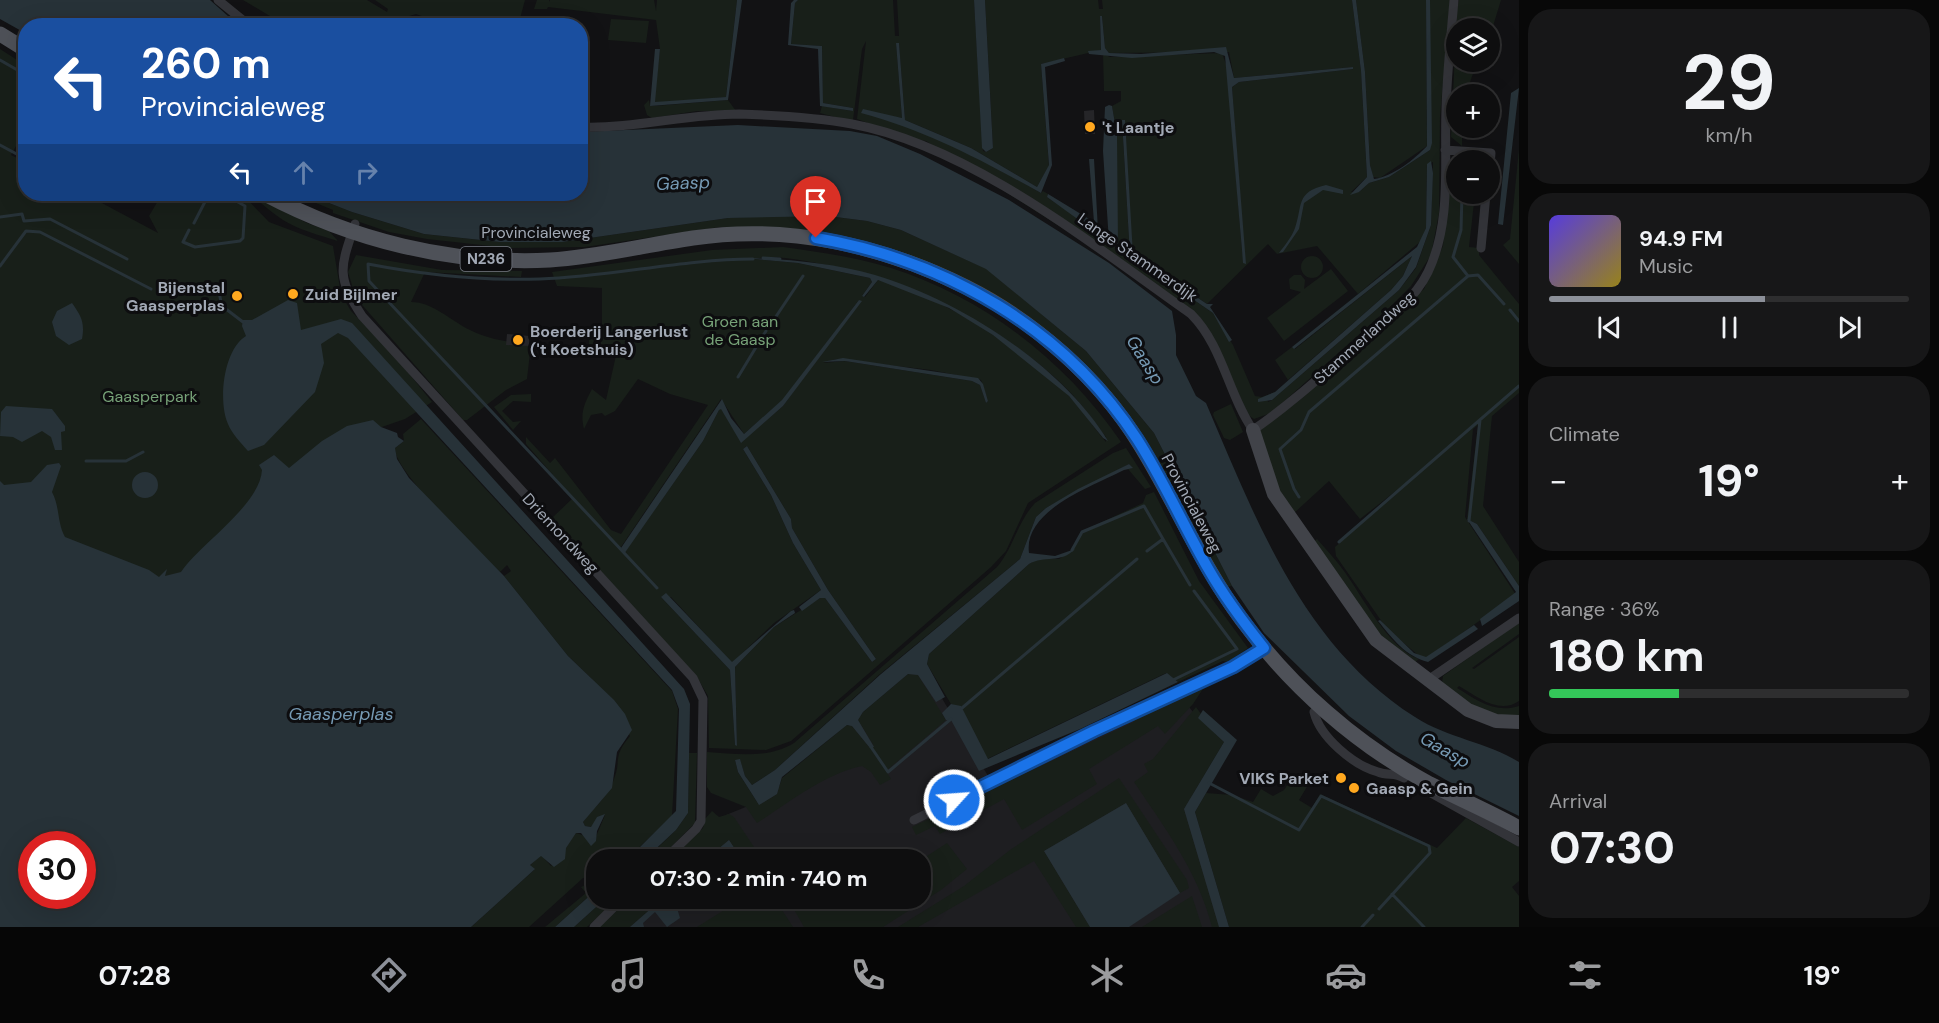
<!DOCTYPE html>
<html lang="en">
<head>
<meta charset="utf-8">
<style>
  body { margin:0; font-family:"DM Sans",sans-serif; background:#171718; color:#f1f3f6; height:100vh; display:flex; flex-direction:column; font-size:22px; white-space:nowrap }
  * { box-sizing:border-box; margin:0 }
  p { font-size:20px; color:#9b9c9e }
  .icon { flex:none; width:33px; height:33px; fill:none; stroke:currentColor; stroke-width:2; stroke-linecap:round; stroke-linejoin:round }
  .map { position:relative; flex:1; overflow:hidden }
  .details { display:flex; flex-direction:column; gap:9px; padding:9px; background:#080808; width:420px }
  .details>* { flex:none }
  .banner { position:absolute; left:18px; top:18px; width:570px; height:183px; border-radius:24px; box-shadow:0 6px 24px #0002,0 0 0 2px #2e2e2f; background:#1a4fa0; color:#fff; overflow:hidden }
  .tools { position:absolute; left:1446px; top:18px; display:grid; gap:12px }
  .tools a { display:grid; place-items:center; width:54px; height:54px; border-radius:50%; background:#0e0e0f; box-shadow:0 6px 24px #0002,0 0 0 2px #2e2e2f; font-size:30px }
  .speed { position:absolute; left:18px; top:831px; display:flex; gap:12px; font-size:30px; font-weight:700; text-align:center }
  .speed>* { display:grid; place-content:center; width:78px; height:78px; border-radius:50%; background:#0e0e0f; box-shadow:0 6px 24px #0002,0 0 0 2px #2e2e2f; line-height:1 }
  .speed .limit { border:9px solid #d22; background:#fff; color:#111 }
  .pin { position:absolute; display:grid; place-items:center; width:51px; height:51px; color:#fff; margin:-62px -26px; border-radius:50% 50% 50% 0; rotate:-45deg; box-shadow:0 0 6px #0007 }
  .pin .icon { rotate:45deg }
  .me { position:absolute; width:66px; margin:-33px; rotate:64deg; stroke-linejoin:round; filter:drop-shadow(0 0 4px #0008) }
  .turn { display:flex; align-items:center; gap:21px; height:126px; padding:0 24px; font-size:27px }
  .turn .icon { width:78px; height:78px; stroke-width:2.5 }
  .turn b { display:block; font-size:42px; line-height:51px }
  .lanes { display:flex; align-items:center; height:57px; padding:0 24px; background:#0003; justify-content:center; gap:30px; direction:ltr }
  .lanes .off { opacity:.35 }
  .big { font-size:45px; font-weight:700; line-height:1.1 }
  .details .tile { flex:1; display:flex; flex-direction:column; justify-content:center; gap:9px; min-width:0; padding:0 21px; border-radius:24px; background:#171718 }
  .details .dial { align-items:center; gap:0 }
  .dial b { font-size:78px; line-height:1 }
  .song { display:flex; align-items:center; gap:18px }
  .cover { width:72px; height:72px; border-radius:9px; background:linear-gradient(135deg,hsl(250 70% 55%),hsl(50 70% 35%)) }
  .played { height:6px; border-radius:3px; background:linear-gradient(90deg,#8c9099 60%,#2e2e2f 60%) }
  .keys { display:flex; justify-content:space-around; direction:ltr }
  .heat { display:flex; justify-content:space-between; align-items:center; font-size:33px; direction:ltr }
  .charge { height:9px; border-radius:4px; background:linear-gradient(90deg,#34c759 36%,#2e2e2f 0) }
  .trip { position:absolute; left:586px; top:849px; width:345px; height:60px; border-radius:24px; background:#0e0e0f; box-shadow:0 6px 24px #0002,0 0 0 2px #2e2e2f; font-weight:700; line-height:60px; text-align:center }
  .tab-bar { display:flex; height:96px; justify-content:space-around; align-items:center; background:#060606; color:#9b9c9e }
  .tab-bar .icon { width:42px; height:42px }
  .tab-bar .selected { color:#8c9099 }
  .tab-bar b { font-size:27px; color:#f1f3f6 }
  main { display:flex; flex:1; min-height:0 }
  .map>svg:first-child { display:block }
  .built { fill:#1e1e21 }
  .green { fill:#181f19; fill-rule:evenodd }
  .water { fill:#273238; fill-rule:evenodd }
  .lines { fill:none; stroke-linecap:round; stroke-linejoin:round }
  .stream { stroke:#273238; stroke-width:3 }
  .building { fill:#252528 }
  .street { stroke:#333439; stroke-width:9 }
  .secondary { stroke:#414349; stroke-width:14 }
  .primary { stroke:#4e5158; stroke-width:15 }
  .route-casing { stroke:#114b97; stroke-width:15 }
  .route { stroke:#1a73e8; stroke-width:10 }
  .poi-dot { fill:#ffa81f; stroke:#0d0d0f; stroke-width:2 }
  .labels { text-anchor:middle; stroke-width:6; stroke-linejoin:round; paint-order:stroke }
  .shield { fill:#0d0d0f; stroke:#757a83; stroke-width:1.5 }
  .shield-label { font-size:15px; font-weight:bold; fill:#a2a9b5 }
  .poi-label { font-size:16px; font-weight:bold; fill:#a2a9b5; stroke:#0d0d0f; text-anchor:start }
  .street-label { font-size:16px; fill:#a2a9b5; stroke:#0d0d0f }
  .park-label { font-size:16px; fill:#77a278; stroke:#0d0d0f }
  .water-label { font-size:18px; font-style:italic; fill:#769ab4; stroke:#0d0d0f }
</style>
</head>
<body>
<main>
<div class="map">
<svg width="1519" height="927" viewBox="0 0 1519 927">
  <rect width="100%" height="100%" fill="#121214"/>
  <!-- built -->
  <path class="built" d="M921 663 994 786 1182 698 1200 721 1190 811 1224 927H612L641 899 921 898V860L681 859 726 815 765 799Z"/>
  <!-- green -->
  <path class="green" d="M243 0H367L387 12 388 9 375 0H525L518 26 447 25 416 14 406 17 409 20 407 25H285Z
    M537 0H549V2L550 0H654L656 11 657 0H737L726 97 654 103 660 49 656 20 548 7 547 9H534Z
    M798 0H893L895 36H899L897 0H974L983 151 986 152 993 148 985 0H1098L1099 9H1103L1102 0H1352L1361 71 1367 177 1351 192H1359L1369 183 1389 177 1430 150V0H1450L1440 117 1439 213 1431 255 1411 286 1391 306 1271 413 1254 419 1248 415 1213 338 1166 294 926 141 905 137 857 119 866 41 862 49 853 120 849 121 820 113 822 106 852 111 853 108 823 103 822 46 791 44 795 3ZM1100 16H1102L1105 48 1109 53 1229 52 1234 78 1353 67V69L1239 82 1232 87 1245 264 1242 250 1227 67 1222 53 1110 57 1103 54 1104 91H1121V101L1112 106 1117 135 1109 242C1093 224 1067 212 1047 197L1048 194 1043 191 1041 193 965 150 902 124 861 112 902 118 896 43 899 44 905 120 971 148 1037 187 1049 166 1041 64 1101 50ZM1122 121 1133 255 1207 304 1268 244 1277 254 1317 246 1358 294 1421 241 1426 228 1427 165 1433 162 1431 225 1416 268 1399 290 1272 400 1268 402 1267 398 1275 392 1262 397 1255 396 1233 345 1213 313 1130 256Z
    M1356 0H1426L1427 146 1380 178 1373 177 1370 165 1365 72Z
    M1459 0H1501L1490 36V28H1456V62H1477L1466 94H1456V128H1462V146L1451 137 1457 9Z
    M611 19 649 21 646 43 608 40Z
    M0 49 25 65V130L11 155 25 162 26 194H85L158 233 149 216 162 194H242L269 222 333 246 341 294 351 311 394 355 432 402 405 419 379 428 185 578 155 584 0 507Z
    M649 100 650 106H655L728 100 736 111H697L652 118 647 115 644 105Z
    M1519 149V264L1503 245 1510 239Z
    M1457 154 1479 157 1484 160H1456V194H1475L1469 247 1479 248V255L1519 304V393L1492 416 1483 506 1519 562V586L1477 524 1467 519 1478 425 1473 429 1465 517 1516 595 1424 660 1387 629 1336 556 1335 547 1429 465 1360 519 1329 481 1293 514 1278 491 1257 432 1301 399 1424 289 1443 246 1449 162Z
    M251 194 307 223 329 231 338 241C295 228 284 225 251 194Z
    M294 194H306L352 212 424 234 500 242H562L728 218 788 215 828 216 867 221 901 230 987 269 1086 351 1154 433 1232 586 1226 587 1120 407 952 274 757 228 720 227 585 247 509 248 427 239 389 232 333 213V210Z
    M783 247C819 252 856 257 891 268 985 298 1066 361 1121 442L1028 503 1006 551 991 567 791 741 766 750 709 748 708 696 697 677 552 518 573 498 526 444V437L550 463 555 458 611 530 621 534 708 405 670 394 638 379 615 411 605 416 602 413 591 415 584 429C580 413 584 404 592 389L606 400 617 351H589V336L602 329V288L557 286 552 272 712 250ZM755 259C775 254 805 261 827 265 912 281 1007 329 1068 390 1082 404 1094 422 1106 437V442C1093 427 1083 410 1069 396 1023 350 942 295 878 280L865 297 862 296 872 282 870 278 798 263ZM859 300 783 406 741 442 721 408 719 410 703 441 624 553 621 547 721 399 744 434 783 400ZM836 359 931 370 981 380 988 401 986 403 980 385 972 381 845 361 823 363ZM747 446 791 519 792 528 828 590 876 659 872 662 825 598H820L774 627 735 667 737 746 735 744 730 670 661 597H671L732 663 774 623 821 590 793 543 771 495 743 449Z
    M356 255 442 270 522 271 521 277 425 272 411 302C433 302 451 321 470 330 489 340 510 342 531 344L527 379 506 390 467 420H463L356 298 348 272Z
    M1412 256 1403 276 1391 290 1288 380 1275 360 1292 347 1295 349Z
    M1301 267a11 11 0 1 1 22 0a11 11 0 1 1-22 0Z
    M1331 269 1348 291 1284 341 1267 318 1301 292 1290 289 1289 279 1294 275H1301L1305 280 1304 289Z
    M531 394V402L513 401 502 411 513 422 521 421 513 430 494 407 511 395Z
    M1231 404 1243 432 1230 440 1224 438 1213 415 1214 412Z
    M421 419 672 691 678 709 672 816 627 859 597 860V876L583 878 529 927H471L534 870 530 865 541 855 551 866 576 833 595 839 605 815 591 827 585 826 583 822C594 807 608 797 614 779 622 758 612 758 630 736L592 679 568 656 504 576 511 571 507 565 500 572C480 552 393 471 395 448L404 441 403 434Z
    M1126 448 1151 487 1145 489 1128 469 1132 468 1129 464 1046 508 1036 517 1020 559 880 674 775 770 752 785 745 776 740 760H735L738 772 759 805 777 794 782 778 847 725 852 726 870 748 874 746 858 720 863 712 908 674 918 675 946 720 886 771 891 779 880 785 871 772 862 766C826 773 788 803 757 823L746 807 711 793 707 787V752C737 754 768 759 794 743L997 567C1013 548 1018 521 1035 503L1113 453Z
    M1154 492 1199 581 1248 648 1228 662 1223 661 1178 682 1166 673 987 759 961 707 951 704 927 664 929 654 1029 564 1039 558 1059 559 1074 549H1071L1085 530 1143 503 1146 495Z
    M1317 539C1326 549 1336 560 1344 571 1363 597 1388 648 1419 659L1411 665 1383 639 1311 544Z
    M1519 622V634L1472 668 1474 669 1519 637V701C1499 715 1478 697 1459 686L1457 688C1477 700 1495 714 1519 706V717L1484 714 1442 683 1443 676Z
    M1208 681 1193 704 1165 734 1158 726 1089 769 1097 784 1022 830 1004 799 940 834 935 826 916 835 912 827 1134 722 1133 717Z
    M1196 707 1201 714 1199 718 1224 742 1184 809 1219 927H1212C1198 872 1165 828 1134 782L1148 772 1144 764 1153 759Z
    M689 753H697L695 823 659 859 645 860 676 830 688 813Z
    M1306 771 1314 775 1299 800 1312 808 1320 794 1437 848 1466 818 1519 847V881L1512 887 1519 896V927H1229L1195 812 1206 793 1232 795 1253 802 1261 789 1273 796 1284 790 1290 781 1298 785Z
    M1119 778 1187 880 1189 888 1180 893 1126 803 1044 851 1090 927H1076L1034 861 918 927H898L964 886 1010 850Z
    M712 811 719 817 729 814 734 817 762 859H733L738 854 729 840 706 859 669 860 703 828 705 819Z
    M947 843 967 869 941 890 883 927H804L791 904 802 899H835L843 910 862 899 921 898V860Z
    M597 880V889L555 927H545L586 893 581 887Z
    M1192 896 1202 927H1142Z
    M605 899H618L587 927H574Z
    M628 899H662L630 927H598Z
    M742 899H775L793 927H697Z"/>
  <!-- water -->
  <path class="water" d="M0 0H210L238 25 26 26 25 33 0 19Z
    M737 0H742L728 100 650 106 655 49H660L655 102 726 97Z
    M794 0H798L795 3 791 44 822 46 823 103 853 108V111L820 106 818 49 788 45 791 3Z
    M974 0H985L993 148 986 152 982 148Z
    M1352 0H1356L1365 72 1370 165 1374 179C1392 177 1415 159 1427 146L1426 0H1430L1432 143 1430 150 1389 177 1369 183 1359 192 1350 195 1367 177 1361 71Z
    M1100 16H1102L1105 48 1109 53 1141 54 1226 47 1234 78 1353 67V69L1239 82 1232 87 1246 264 1243 263 1242 250 1225 56 1214 52 1132 58 1089 54 1088 51 1101 50Z
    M896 43H899L905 120 971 148 1037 187 1049 165 1041 64 1064 58 1065 61 1045 67 1052 165 1041 193C981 160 928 131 861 113L863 109 902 118Z
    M1519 88 1503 225 1498 224 1511 93Z
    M1109 105 1112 106 1117 135 1118 246 1109 242 1103 151 1105 107Z
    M1122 120H1125L1133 255 1207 304H1213L1210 307 1232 340 1229 342 1213 313 1130 256Z
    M738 125 850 131 877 136 920 154 1009 200 1109 263 1172 311 1176 335V355L1196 396 1206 403C1256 520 1303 646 1415 717 1447 738 1487 742 1519 762V816L1446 780 1396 751 1349 716 1264 633 1232 586 1154 433 1086 351 986 269 901 230 867 221 828 216 728 218 562 242H500L424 234 352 212 306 194H580L581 132Z
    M1089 159H1094L1098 230 1083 223 1047 197 1048 194 1053 197 1094 222Z
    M1431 161 1433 173 1431 225 1416 267 1399 290 1272 400 1258 402V399L1275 392 1391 290 1403 276 1412 256 1294 349 1292 347 1417 247 1426 228 1427 164Z
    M1326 185 1343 190V194L1323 190 1304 203 1299 229 1283 252 1279 253C1284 246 1292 237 1295 228 1303 206 1295 192 1326 185Z
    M744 258C788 259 832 263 875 275 959 300 1062 365 1108 441L1103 438 1069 396 993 335 949 308 878 280 864 297 862 296 872 282 870 278 798 263Z
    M288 300 297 303 301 330 341 319 352 323 684 689 690 704 688 813 676 830 645 859H628L676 811 679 709 672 690 348 338 338 333 321 344 324 363 315 392 264 445 248 451C241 443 232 434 228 424 218 402 223 350 246 336L242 326 243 320H252Z
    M859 300 862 301 783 406 741 443 721 409 719 410 703 441 624 554 621 548 722 399 731 418 744 434 782 400Z
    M72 303C81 316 85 322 82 339L69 345 56 336 52 322 57 311Z
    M843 358 978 378 983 384 988 401 986 403 980 385 972 381 845 361 822 362Z
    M6 406 52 409 65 426V431L61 432 62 450H55L51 437 42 431 22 442 13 437 0 436 1 412Z
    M373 420 381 427 397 433 398 437 404 441 395 448 397 459 409 478 504 576 568 656 614 700 625 714 632 730 617 752 612 788 583 822 585 826 591 827 597 817 605 814 597 831 596 841 591 846 581 833H576L566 848 565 859 554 867 541 856 530 865 535 869 471 927H0V481L4 485 31 482 47 465 59 463 61 466 52 492C60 507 57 523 65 537L149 570 159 577 167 569 165 576 181 572C201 543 260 505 262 470L259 465 274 455 289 468 322 441 347 426ZM32 844H82V896H32Z
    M747 446 791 519 792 528 828 590 876 659 872 662 825 598H820L802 611 799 607 821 590 793 543 771 495 743 449Z
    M1129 464 1133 468 1124 470C1093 486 1023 510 1029 553L1055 556 1075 549C1061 564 1044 555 1029 564L929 654 927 664 945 697 936 702 918 675 908 674 863 712 858 720 874 747 870 748 852 726 847 725 782 777 777 794 759 805 738 772 735 760 740 759 745 776 752 785 775 770 881 674 1020 559 1036 517 1046 508 1078 489Z
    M132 485a13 13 0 1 1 26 0a13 13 0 1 1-26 0Z
    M1467 519 1477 524 1519 586V601L1482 626 1480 619 1516 592Z
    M666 593 732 662 791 611 794 610 795 613 774 627 735 667 737 746 735 745 730 670 661 597Z
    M1380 620 1414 653 1426 657 1474 625 1478 629 1428 662C1405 656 1393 639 1378 621Z
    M1167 673 1178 682 1080 729 979 771 951 720H946L942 713 951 704 961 706 988 759Z
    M1203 710 1237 740 1195 812 1229 927H1219L1184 809 1224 742 1198 718Z
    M1126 803 1180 893 1129 927H1090L1044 851Z
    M729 840 739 855 733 859H706Z
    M596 890 597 898 605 899 574 927H555Z
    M662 899H688L677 908 680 918 667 927 655 912 643 923 644 927H630Z"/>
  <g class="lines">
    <!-- stream -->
    <path class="stream" d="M0 60 26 75
      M0 145 26 159
      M19 156 26 140
      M1462 160 1463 159
      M88 194H90
      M1462 194 1461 230 1453 257 1468 276
      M0 217 22 214 24 221 50 219 127 259
      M194 223 209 194
      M189 230 183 242 195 247 240 241 243 238 245 206 224 194
      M763 258 780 259
      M0 266 26 231 40 232 151 289
      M218 288 222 306 243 322
      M1510 310 1519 321
      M769 327 803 276
      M761 339 766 331
      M738 377 758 344
      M86 461H126L143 452
      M1299 497 1294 489 1280 449 1301 430 1309 412 1468 276 1478 275 1504 304
      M1469 521 1480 420
      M1163 539 1190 585
      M1339 542 1519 386
      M1072 550 1082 532 1144 506 1163 539 1147 551
      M657 588 369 281 368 264C425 275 482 281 540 279 611 277 682 259 753 259
      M1173 680 1237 649 1194 591
      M962 708 1137 559
      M871 747 888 772 951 719
      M1209 783 1299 830 1321 796 1429 846 1430 853 1379 909
      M1392 894 1424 927
      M1362 927 1373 915"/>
  </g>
  <!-- building -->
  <path class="building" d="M1094 110 1095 134H1085L1084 111Z
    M507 334 529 336V346L506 345Z"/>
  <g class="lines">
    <!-- street -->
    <path class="street" d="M218 0 250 26
      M580 127C634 129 686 114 739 114 771 115 821 118 852 124 971 146 1094 246 1191 314 1223 346 1228 394 1253 430 1288 406 1320 377 1352 349 1379 327 1413 303 1428 272 1452 222 1444 163 1446 109 1447 73 1451 36 1454 0
      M1445 150 1491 153 1490 165
      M355 224C340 268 336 276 362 316L693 678 703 699 701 821 696 829 664 860
      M1481 248 1486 194
      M1428 680 1519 618
      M1320 705 1314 712C1320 737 1353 765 1378 772 1388 776 1395 772 1404 778
      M1424 789 1519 842
      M914 820 1093 731 1233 667 1264 648
      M594 927 623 898"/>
    <!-- secondary -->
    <path class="secondary" d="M1253 430 1274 494 1376 640 1468 710 1496 721 1519 722"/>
    <!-- primary -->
    <path class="primary" d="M0 34 26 50
      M265 194C352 240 451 265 550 260 598 257 645 245 693 238 787 224 882 245 966 287 1034 321 1099 378 1139 443 1175 501 1201 565 1242 620 1291 687 1357 745 1430 784 1460 799 1490 812 1519 828"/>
  </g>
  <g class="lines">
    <!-- route casing -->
    <g class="route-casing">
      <path id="route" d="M816 238C945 260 1064 328 1137 439 1164 481 1184 527 1209 570 1225 598 1244 623 1264 648L1233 667 1094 731 954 800"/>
    </g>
    <!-- route -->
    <use href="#route" class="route"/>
  </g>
  <!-- markers -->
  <g class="poi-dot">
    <circle cx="1090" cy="127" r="6"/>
    <circle cx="293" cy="294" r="6"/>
    <circle cx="237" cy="296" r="6"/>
    <circle cx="518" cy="340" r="6"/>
    <circle cx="1341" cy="778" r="6"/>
    <circle cx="1354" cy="788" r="6"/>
  </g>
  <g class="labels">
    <!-- shield labels -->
    <rect class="shield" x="460.5" y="247" width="51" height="24" rx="4.5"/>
    <g class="shield-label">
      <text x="486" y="264">N236</text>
    </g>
    <!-- poi labels -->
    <g class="poi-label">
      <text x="1102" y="133">'t Laantje</text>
      <text x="225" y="293" text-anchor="end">Bijenstal<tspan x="225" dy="18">Gaasperplas</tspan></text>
      <text x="305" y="300">Zuid Bijlmer</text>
      <text x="530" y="337">Boerderij Langerlust<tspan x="530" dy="18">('t Koetshuis)</tspan></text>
      <text x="1329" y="784" text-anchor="end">VIKS Parket</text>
      <text x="1366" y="794">Gaasp &amp; Gein</text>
    </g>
    <!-- street labels -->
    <g class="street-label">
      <text x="536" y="238">Provincialeweg</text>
      <text transform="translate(1138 257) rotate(35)" y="6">Lange Stammerdijk</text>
      <text transform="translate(1364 337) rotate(-42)" y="6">Stammerlandweg</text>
      <text transform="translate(1192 503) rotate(62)" y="6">Provincialeweg</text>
      <text transform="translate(561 533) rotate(47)" y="6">Driemondweg</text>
    </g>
    <!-- park labels -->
    <g class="park-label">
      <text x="740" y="327">Groen aan<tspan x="740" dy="18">de Gaasp</tspan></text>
      <text x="150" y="402">Gaasperpark</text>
    </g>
    <!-- water labels -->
    <g class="water-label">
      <text transform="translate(683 183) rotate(-2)" y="6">Gaasp</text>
      <text transform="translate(1145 360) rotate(58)" y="6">Gaasp</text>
      <text x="341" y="720">Gaasperplas</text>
      <text transform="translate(1445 750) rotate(30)" y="6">Gaasp</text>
    </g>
  </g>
</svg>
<div class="tools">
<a><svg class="icon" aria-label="layers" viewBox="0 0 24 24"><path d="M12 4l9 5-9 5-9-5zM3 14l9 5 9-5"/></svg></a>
<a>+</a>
<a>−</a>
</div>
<div class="speed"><div class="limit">30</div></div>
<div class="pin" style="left:816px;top:238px;background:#d93025"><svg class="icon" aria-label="arrive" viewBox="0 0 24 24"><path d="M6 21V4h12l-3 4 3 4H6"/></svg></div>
<svg class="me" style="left:954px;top:800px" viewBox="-20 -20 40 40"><circle r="17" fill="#1a73e8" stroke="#fff" stroke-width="3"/><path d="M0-11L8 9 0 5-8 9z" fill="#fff"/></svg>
<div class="trip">07:30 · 2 min · 740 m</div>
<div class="banner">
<div class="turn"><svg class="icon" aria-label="left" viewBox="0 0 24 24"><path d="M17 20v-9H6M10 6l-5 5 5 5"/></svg><div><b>260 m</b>Provincialeweg</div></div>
<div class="lanes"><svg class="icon" aria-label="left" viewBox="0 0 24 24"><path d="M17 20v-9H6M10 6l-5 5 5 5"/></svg><svg class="icon off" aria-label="ahead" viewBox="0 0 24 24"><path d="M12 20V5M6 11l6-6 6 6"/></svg><svg class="icon off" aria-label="right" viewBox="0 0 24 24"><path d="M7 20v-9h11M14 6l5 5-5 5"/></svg></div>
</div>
</div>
<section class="details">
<div class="tile dial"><b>29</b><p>km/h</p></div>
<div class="tile">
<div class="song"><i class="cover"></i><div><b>94.9 FM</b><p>Music</p></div></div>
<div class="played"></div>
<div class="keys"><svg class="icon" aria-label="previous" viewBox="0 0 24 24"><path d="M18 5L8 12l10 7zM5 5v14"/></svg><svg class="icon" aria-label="pause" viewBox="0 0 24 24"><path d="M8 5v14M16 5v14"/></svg><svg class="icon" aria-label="next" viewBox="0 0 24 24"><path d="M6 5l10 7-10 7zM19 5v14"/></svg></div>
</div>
<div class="tile"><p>Climate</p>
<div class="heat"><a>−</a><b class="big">19°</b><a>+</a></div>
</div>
<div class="tile"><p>Range · 36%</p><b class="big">180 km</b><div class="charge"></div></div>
<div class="tile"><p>Arrival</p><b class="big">07:30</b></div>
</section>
</main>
<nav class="tab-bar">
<b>07:28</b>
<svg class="icon selected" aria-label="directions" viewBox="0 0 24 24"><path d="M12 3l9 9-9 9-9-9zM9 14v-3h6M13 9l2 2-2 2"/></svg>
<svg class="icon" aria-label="music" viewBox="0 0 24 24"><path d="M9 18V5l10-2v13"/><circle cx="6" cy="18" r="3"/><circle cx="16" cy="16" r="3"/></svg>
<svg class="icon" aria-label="phone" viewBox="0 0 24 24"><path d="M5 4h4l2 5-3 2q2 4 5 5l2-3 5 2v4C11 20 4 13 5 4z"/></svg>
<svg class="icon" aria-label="climate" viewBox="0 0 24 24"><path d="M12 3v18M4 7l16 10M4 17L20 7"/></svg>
<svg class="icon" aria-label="car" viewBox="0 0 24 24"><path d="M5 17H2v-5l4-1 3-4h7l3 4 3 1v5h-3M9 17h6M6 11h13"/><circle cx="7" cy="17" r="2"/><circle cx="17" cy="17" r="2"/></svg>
<svg class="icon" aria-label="filters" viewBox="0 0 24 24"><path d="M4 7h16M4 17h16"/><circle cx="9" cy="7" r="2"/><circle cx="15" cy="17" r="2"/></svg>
<b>19°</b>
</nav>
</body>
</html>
